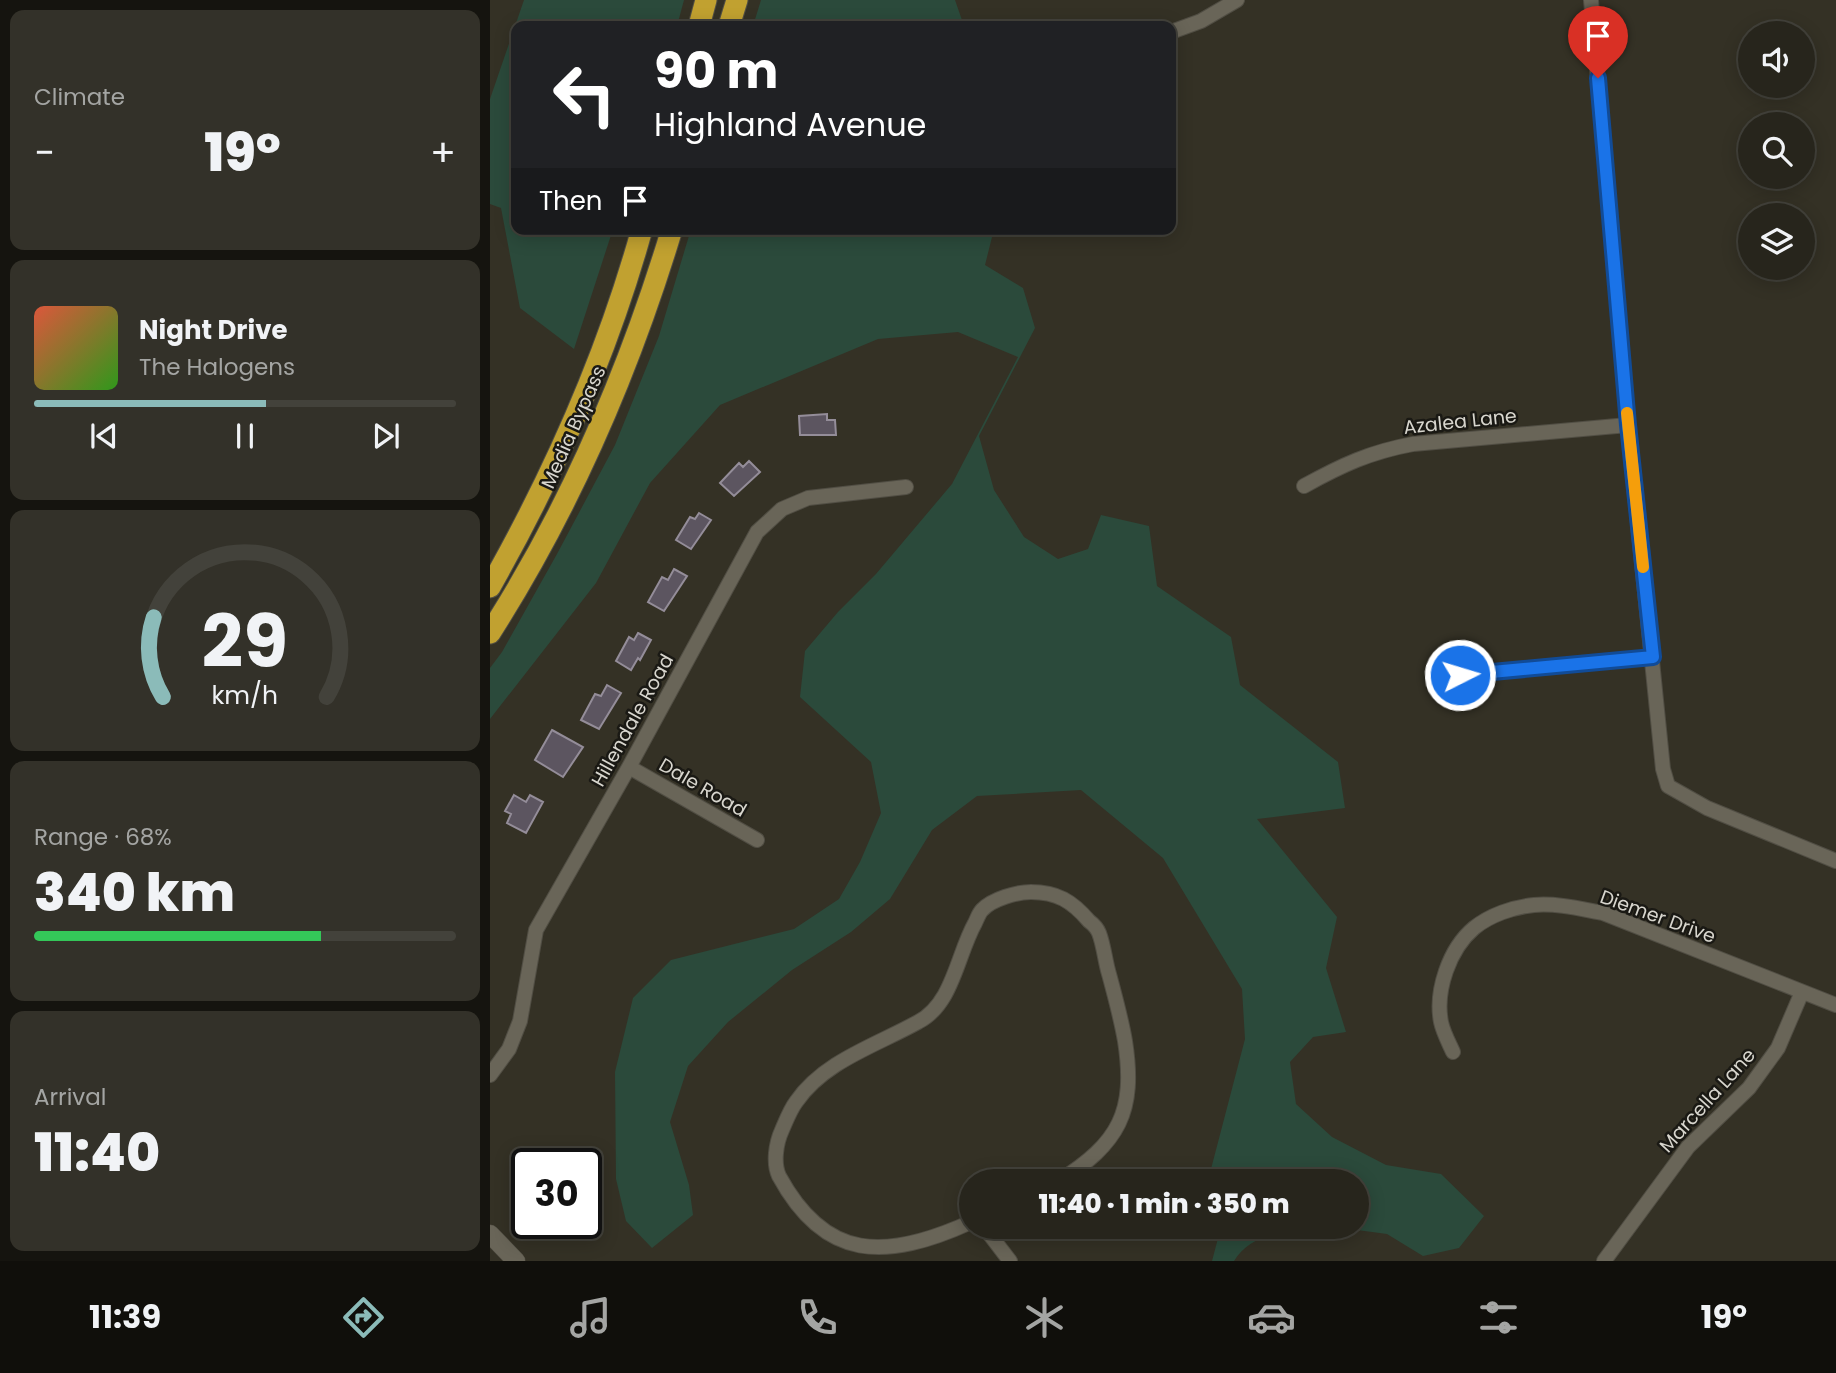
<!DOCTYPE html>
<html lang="en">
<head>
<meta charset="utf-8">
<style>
  body { margin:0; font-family:Poppins,sans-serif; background:#333129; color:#f1f3f6; height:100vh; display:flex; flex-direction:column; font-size:26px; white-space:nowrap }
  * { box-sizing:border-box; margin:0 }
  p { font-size:23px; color:#a4a5a3 }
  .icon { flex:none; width:38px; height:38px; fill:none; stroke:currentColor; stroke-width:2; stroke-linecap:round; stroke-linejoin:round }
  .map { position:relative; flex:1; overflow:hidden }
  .side { display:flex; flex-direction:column; gap:10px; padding:10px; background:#15140f; width:490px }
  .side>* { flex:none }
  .top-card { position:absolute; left:21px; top:21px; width:665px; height:214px; border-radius:14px; box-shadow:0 4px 18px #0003,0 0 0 2px #43423b; background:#202124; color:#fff; overflow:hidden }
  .controls { position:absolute; left:1248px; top:21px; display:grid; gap:14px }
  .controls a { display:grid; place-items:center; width:77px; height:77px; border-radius:50%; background:#27251c; box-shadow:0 4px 18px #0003,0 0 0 2px #43423b; font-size:35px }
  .speed { position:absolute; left:21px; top:1148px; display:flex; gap:14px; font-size:35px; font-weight:700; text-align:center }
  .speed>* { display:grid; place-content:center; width:91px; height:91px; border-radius:50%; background:#27251c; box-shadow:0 4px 18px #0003,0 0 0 2px #43423b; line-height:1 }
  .speed .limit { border:4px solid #111; border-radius:10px; background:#fff; color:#111 }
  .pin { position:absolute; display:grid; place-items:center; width:60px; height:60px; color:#fff; margin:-72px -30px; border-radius:50% 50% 50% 0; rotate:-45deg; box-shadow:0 0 7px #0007 }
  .pin .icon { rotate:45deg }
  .me { position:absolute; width:77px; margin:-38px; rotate:85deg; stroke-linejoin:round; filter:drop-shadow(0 0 5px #0008) }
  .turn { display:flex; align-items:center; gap:24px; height:147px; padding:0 28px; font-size:32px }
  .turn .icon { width:91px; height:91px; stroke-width:2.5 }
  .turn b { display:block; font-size:49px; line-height:60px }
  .then { display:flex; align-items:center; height:66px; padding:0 28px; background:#0003; gap:14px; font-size:26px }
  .big { font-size:52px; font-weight:800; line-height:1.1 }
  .side .tile { flex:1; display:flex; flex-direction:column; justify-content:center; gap:10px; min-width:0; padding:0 24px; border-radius:14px; background:#333129 }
  .side .dial { align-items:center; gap:0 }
  .dial svg { height:182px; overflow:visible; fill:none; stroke:#43423b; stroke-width:7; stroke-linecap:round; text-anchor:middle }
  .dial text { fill:#f1f3f6; stroke:none }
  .song { display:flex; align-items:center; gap:21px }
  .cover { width:84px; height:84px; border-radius:10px; background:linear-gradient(135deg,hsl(10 70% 55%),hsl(110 70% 35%)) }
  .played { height:7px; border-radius:4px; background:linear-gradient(90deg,#8bbbb9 55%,#43423b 55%) }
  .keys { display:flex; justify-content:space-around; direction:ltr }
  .heat { display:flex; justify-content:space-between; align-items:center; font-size:38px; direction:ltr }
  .charge { height:10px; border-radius:5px; background:linear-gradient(90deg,#34c759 68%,#43423b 0) }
  .trip { position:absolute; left:469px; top:1169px; width:410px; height:70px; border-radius:35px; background:#27251c; box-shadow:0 4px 18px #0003,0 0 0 2px #43423b; font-weight:800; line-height:70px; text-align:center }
  .tabs { display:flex; height:112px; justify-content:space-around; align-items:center; background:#100f0b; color:#a4a5a3 }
  .tabs .icon { width:49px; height:49px }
  .tabs .active { color:#8bbbb9 }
  .tabs b { font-size:32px; color:#f1f3f6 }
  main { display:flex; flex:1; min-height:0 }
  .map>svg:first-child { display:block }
  .green { fill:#2b4a3b }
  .building { fill:#5c5560; stroke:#948d99; stroke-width:2 }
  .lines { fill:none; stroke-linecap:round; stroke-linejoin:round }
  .minor-casing { stroke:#514e44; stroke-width:16 }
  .tertiary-casing { stroke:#514e44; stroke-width:19 }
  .motorway-casing { stroke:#514e44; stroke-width:23 }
  .minor { stroke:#696558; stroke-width:14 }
  .tertiary { stroke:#696558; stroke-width:18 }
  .motorway { stroke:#c1a130; stroke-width:21 }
  .route-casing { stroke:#114b97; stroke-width:18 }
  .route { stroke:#1a73e8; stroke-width:12 }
  .slow { stroke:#f59e0b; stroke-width:12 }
  .labels { text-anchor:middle; stroke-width:5; stroke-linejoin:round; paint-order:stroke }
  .street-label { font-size:19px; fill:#d8d6ce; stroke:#1a1914 }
</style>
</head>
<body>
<main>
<section class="side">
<div class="tile"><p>Climate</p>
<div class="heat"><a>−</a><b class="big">19°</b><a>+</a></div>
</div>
<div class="tile">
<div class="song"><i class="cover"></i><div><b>Night Drive</b><p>The Halogens</p></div></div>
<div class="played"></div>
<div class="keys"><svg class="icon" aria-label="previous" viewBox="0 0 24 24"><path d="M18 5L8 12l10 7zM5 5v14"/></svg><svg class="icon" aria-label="pause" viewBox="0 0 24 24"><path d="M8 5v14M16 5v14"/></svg><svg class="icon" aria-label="next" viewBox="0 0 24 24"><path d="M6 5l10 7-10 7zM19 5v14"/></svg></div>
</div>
<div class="tile dial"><svg viewBox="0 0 100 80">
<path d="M14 69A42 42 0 1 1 86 69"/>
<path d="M14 69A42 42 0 0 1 10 34" stroke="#8bbbb9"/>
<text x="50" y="56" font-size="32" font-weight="700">29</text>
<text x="50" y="72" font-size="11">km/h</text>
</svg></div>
<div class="tile"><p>Range · 68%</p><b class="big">340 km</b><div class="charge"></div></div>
<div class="tile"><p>Arrival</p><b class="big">11:40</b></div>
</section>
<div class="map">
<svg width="1346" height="1261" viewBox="0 0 1346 1261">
  <rect width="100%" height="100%" fill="#343125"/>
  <!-- green -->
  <path class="green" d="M34 0H194L187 26H26V229H123L84 349 30 308 11 208 0 204V99Z
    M271 0H465L474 26H263Z
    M201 229H504L495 265 533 288 545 328 489 436 504 490 534 537 568 559 598 549 611 515 659 526 667 586 741 637 750 685 848 762 855 808 767 819 847 917 836 968 856 1032 823 1037 800 1062 806 1104 842 1137 896 1165 951 1174 994 1216 969 1248 933 1256 897 1234 845 1227H866V1181H742L721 1169 755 1039 752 989 673 858 591 790 487 796 442 830 400 899 361 932 302 970 238 1022 198 1066 180 1122 199 1185 203 1215 162 1248 136 1221 126 1179 125 1072 143 998 181 960 304 929 349 899 370 862 391 813 381 762 310 697 315 651 348 612 386 574 462 484 528 357 468 332 388 339 230 405 160 483 106 583 0 719V668L12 652 67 554 125 445 169 336Z
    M731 1227H812C787 1231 758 1238 744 1261H722Z"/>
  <!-- building -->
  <path class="building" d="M337 414V420H345L346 435H310L309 416Z
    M259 461 270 472 244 496 230 483 249 463 253 467Z
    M209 513 221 520 201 549 186 540 200 517 205 519Z
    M184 569 197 576 174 611 158 602 172 577 178 580Z
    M148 633 161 640 150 660 148 658 141 670 126 661 139 637 144 640Z
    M117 685 131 693 109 729 91 720 105 694 111 696Z
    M62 730 93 747 73 777 45 760Z
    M24 795 36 802 40 795 53 802 36 833 17 823 21 814 15 811Z"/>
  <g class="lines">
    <!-- minor casing -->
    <g class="minor-casing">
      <path id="minor" d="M1101 0 1138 425 1173 769 1178 786 1217 808 1346 861
        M681 32 711 21 747 0
        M814 486C852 465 880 452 923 444L1138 425
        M970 675 1163 657
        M139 767 267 840
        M963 1052C959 1043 953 1032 951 1022 945 991 959 949 984 928 1000 915 1023 907 1044 905 1067 903 1091 909 1113 913L1346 1005
        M0 1075 19 1049 30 1021 46 930 139 767 267 532 292 509 318 498 416 487
        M481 1222C395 1261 335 1261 289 1176 283 1163 286 1143 292 1130 296 1121 300 1110 306 1102 334 1061 387 1045 428 1022 463 1004 467 955 485 923 487 919 489 913 492 910 502 899 527 892 541 892 567 892 582 901 599 921 603 924 607 928 609 933 614 946 615 961 619 974 625 996 631 1018 635 1041 646 1112 629 1143 569 1181
        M494 1227 520 1261
        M1114 1261 1198 1147 1259 1088 1288 1048 1312 992"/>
    </g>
    <!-- tertiary casing -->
    <g class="tertiary-casing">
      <path id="tertiary" d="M0 1234 26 1261"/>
    </g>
    <!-- motorway casing -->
    <g class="motorway-casing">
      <path id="motorway" d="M209 26 216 0
        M239 26 247 0
        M0 587C64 474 117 355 152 229
        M0 633C80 508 139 371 182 229"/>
    </g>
    <!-- minor -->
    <use href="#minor" class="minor"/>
    <!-- tertiary -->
    <use href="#tertiary" class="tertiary"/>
    <!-- motorway -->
    <use href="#motorway" class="motorway"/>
  </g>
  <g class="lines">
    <!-- route casing -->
    <g class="route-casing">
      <path id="route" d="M970 675 1163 657 1138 425 1108 78"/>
    </g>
    <!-- route -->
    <use href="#route" class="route"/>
    <!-- slow -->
    <path class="slow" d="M1137 413 1153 567"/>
  </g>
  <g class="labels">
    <!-- street labels -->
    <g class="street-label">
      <text transform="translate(970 421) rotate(-6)" y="7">Azalea Lane</text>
      <text transform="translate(83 427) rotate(-66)" y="7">Media Bypass</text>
      <text transform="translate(142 720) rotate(-61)" y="7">Hillendale Road</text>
      <text transform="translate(213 787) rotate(30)" y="7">Dale Road</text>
      <text transform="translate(1168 916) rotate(20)" y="7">Diemer Drive</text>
      <text transform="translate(1217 1100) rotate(-48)" y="7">Marcella Lane</text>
    </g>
  </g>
</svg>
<div class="controls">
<a><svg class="icon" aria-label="sound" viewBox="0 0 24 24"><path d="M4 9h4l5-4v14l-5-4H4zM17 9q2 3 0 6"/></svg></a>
<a><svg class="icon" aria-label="search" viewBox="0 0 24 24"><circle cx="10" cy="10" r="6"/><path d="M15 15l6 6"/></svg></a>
<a><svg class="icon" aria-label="layers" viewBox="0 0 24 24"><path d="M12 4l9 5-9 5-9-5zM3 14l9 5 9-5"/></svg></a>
</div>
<div class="speed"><div class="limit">30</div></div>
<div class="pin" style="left:1108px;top:78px;background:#d93025"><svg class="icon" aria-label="arrive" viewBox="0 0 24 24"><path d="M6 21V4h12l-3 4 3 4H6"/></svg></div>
<svg class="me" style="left:970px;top:675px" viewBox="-20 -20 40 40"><circle r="17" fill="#1a73e8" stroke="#fff" stroke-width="3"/><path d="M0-11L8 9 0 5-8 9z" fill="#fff"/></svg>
<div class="trip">11:40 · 1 min · 350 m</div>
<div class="top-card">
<div class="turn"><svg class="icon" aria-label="left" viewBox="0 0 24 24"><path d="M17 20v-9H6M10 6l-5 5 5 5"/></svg><div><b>90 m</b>Highland Avenue</div></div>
<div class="then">Then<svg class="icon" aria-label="arrive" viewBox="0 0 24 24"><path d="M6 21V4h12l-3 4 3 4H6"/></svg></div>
</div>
</div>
</main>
<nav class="tabs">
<b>11:39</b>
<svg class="icon active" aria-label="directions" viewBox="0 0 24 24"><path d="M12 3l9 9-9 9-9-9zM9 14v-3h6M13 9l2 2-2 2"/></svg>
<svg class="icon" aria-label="music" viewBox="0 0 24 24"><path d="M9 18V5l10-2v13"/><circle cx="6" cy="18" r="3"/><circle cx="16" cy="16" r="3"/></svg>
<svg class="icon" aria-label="phone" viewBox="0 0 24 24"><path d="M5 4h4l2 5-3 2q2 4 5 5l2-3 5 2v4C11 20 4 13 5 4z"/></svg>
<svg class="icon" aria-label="climate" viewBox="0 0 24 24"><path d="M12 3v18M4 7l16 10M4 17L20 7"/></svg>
<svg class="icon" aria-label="car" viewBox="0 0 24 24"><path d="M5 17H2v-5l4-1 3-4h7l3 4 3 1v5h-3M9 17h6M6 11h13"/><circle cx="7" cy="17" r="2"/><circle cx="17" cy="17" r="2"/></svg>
<svg class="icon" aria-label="filters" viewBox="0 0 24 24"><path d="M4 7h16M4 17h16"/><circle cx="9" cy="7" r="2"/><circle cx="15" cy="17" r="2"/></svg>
<b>19°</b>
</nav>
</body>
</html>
